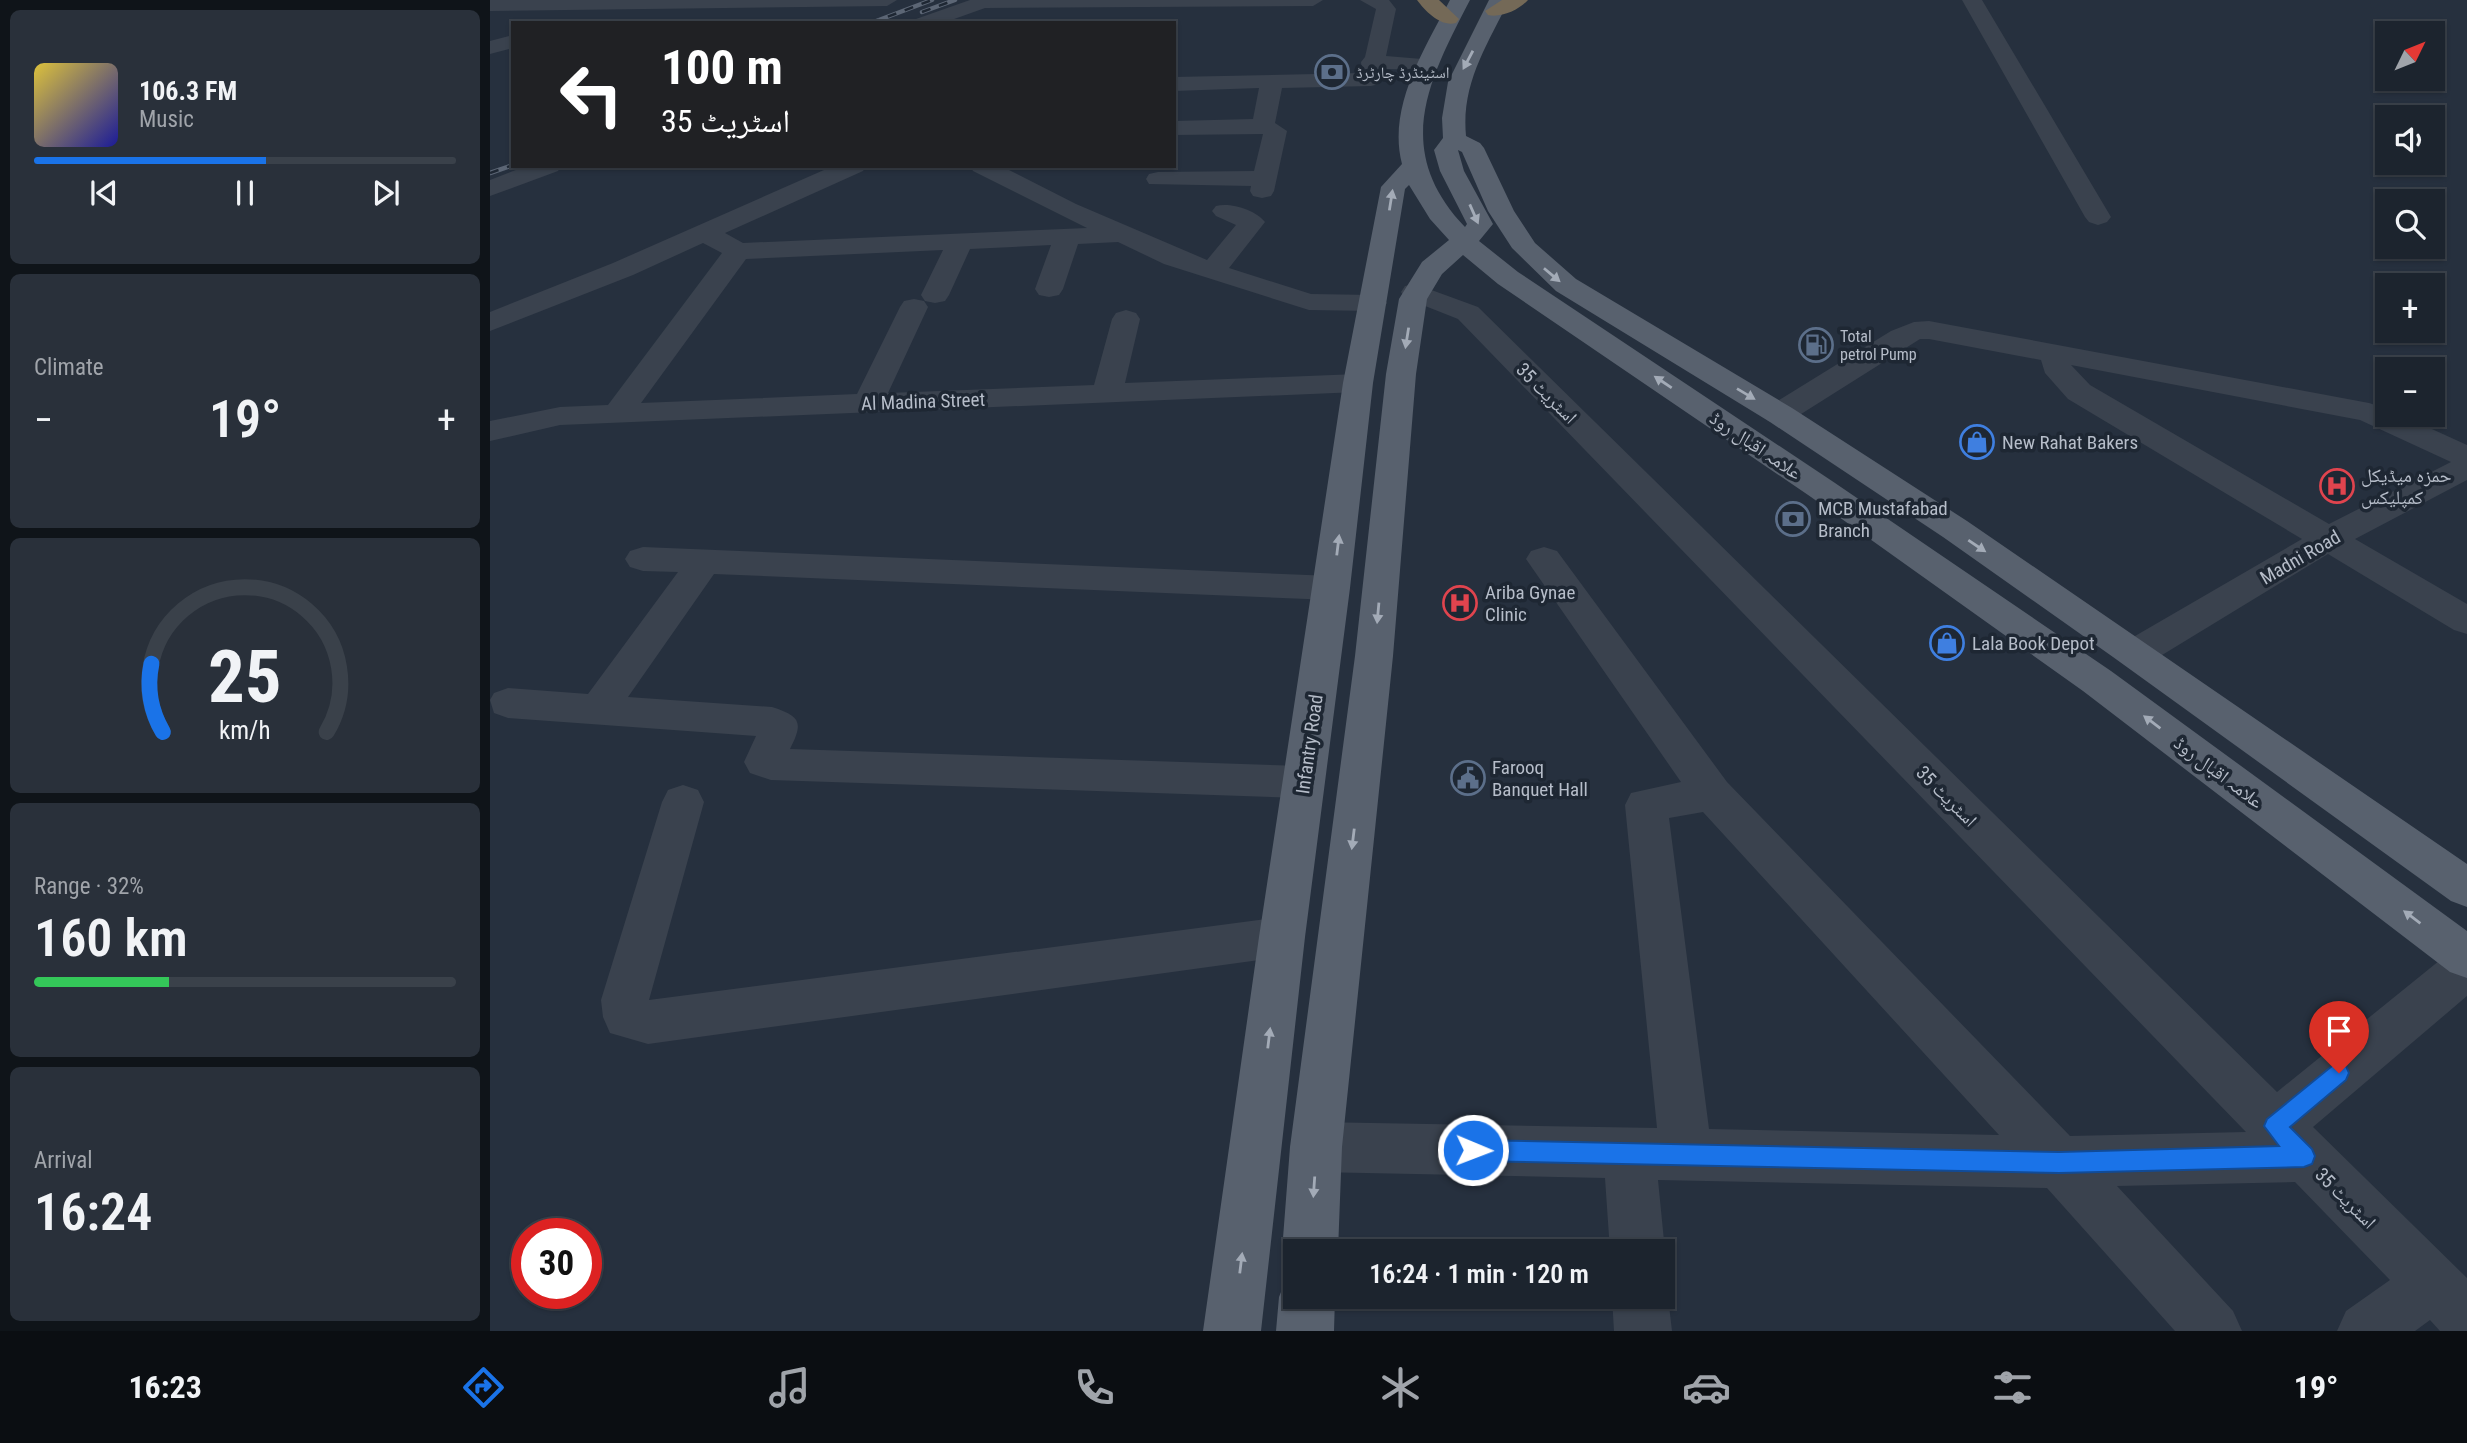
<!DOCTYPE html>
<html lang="en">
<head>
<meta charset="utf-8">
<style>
  body { margin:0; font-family:"Roboto Condensed","Noto Naskh Arabic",sans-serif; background:#29303a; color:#f1f3f6; height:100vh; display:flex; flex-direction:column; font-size:26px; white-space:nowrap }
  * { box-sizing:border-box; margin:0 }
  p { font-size:23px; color:#a0a4aa }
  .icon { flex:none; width:38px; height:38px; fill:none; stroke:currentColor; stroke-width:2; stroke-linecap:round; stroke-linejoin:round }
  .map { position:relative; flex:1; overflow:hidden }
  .details { display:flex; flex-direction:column; gap:10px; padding:10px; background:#0f1419; width:490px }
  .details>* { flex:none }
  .top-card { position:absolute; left:21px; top:21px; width:665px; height:147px; border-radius:0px; box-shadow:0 2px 5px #0004,0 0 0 2px #3a414a; background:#202124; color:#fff; overflow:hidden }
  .needle { width:46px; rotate:47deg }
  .fabs { position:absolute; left:1885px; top:21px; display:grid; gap:14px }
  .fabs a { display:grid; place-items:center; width:70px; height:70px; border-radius:0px; background:#1c242e; box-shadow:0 2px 5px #0004,0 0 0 2px #3a414a; font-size:35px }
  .speed { position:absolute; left:21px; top:1218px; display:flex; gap:14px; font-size:35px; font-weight:700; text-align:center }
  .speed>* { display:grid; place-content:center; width:91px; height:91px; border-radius:50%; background:#1c242e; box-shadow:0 2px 5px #0004,0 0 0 2px #3a414a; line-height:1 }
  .speed .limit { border:10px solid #d22; background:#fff; color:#111 }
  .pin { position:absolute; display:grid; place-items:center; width:60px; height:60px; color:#fff; margin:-72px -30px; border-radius:50% 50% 50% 0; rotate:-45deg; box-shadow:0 0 7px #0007 }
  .pin .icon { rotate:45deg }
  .me { position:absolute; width:77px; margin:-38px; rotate:91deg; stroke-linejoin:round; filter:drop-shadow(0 0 5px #0008) }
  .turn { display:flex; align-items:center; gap:24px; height:147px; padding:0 35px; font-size:32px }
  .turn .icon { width:91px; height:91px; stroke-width:2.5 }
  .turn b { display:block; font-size:49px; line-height:60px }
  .big { font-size:52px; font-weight:600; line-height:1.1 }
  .details .widget { flex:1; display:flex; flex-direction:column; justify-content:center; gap:10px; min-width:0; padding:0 24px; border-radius:10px; background:#29303a }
  .details .dial { align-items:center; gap:0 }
  .dial svg { height:182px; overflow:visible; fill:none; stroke:#3a414a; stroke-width:7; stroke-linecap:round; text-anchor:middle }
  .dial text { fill:#f1f3f6; stroke:none }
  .song { display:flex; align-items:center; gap:21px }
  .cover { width:84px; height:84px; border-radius:10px; background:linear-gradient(135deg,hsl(50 70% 55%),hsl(240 70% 35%)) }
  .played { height:7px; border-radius:4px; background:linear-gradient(90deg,#1a73e8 55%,#3a414a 55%) }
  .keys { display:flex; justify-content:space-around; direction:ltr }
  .heat { display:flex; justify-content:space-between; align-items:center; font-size:38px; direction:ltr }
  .charge { height:10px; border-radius:5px; background:linear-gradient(90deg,#34c759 32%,#3a414a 0) }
  .trip { position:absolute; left:793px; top:1239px; width:392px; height:70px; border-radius:0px; background:#1c242e; box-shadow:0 2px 5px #0004,0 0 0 2px #3a414a; font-weight:600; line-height:70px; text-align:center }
  .tab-bar { display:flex; height:112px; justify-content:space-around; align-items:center; background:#0b0e12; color:#a0a4aa }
  .tab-bar .icon { width:49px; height:49px }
  .tab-bar .selected { color:#1a73e8 }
  .tab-bar b { font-size:32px; color:#f1f3f6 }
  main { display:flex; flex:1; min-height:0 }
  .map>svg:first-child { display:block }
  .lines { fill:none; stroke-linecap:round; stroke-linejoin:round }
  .minor { fill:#3a424e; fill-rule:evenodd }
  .major { fill:#58616e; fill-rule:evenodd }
  .highway { fill:#746957; fill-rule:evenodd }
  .rail-casing { stroke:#5c6675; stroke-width:4.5 }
  .rail { stroke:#1e2733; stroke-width:2.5; stroke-dasharray:9; stroke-linecap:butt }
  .oneway { fill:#a3abb7 }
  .route { fill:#1a73e8; stroke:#114b97; stroke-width:2 }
  .labels { text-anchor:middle; stroke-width:7; stroke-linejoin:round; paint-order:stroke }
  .far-poi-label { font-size:16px; fill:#b6bdc9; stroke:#1e2733; text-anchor:start }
  .street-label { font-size:19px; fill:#b6bdc9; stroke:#1e2733 }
  .poi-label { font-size:19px; fill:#b6bdc9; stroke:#1e2733; text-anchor:start }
</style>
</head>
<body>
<main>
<section class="details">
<div class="widget">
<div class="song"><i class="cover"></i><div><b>106.3 FM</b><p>Music</p></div></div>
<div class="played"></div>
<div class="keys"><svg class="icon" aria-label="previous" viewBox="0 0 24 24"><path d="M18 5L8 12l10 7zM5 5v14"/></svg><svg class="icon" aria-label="pause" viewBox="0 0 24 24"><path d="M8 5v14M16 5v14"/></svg><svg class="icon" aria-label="next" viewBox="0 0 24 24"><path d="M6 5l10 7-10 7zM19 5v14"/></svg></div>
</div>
<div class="widget"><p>Climate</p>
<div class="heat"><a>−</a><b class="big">19°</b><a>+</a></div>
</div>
<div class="widget dial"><svg viewBox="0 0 100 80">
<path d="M14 69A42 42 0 1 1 86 69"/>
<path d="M14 69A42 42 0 0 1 9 39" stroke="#1a73e8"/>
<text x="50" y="56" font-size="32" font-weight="700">25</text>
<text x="50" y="72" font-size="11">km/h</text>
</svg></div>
<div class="widget"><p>Range · 32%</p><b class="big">160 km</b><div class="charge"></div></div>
<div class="widget"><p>Arrival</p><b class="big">16:24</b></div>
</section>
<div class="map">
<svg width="1977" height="1331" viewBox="0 0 1977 1331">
  <rect width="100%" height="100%" fill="#26303e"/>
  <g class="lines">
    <!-- minor -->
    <path class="minor" d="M0 0H407L397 6 0 11Z
      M480 0H833L823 6 495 8 453 23H423L426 19Z
      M870 0H899L906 9 896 56 944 60 947 65 944 70 894 69 889 84 881 86 792 88 785 123 797 131 784 191 781 196 772 198 763 196 760 191 761 186 659 184 656 179 659 174 668 172 764 171 773 134 684 135V121L763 119 769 88 684 91V77L872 73 871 62 875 57 886 9Z
      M1472 0H1492L1621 217 1617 222 1608 225 1599 222 1595 217Z
      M23 35V48L0 54V41Z
      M36 166H71L68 171 0 196V180Z
      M343 166H376L373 171 235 233 253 243 597 228 483 171 480 166H511L586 204 717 260 746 225 726 216 722 211 726 206C740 202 766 210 775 222L739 268 821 294 883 295 893 297 897 303 893 309 883 311 819 310 674 264 628 242 588 244 573 289 569 295 559 297 549 295 545 289 561 245 480 249 459 295 455 301 445 303 435 301 431 295 453 250 256 259 151 403 367 394 410 307 414 301 424 299 434 301 438 307 398 393 604 385 622 319 626 313 636 310 646 313 650 319 635 383 868 374 879 377 883 383 879 389 868 392 70 425 0 441V421L70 407 118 405 232 253 213 243 143 275 0 331V312L123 263Z
      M925 284 988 307 1787 1092 1960 952 1977 946V996L1823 1127 1977 1278V1331H1950L1940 1320 1925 1331H1847L1856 1311 1900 1280 1805 1182 1627 1186 1743 1311 1752 1331H1685L1557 1188 1168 1180 1175 1251 1172 1256V1251H1120L1115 1178 826 1172 808 1165 800 1147 808 1129 826 1122 1167 1128 1135 805 1141 793 1191 782 1036 559 1041 551 1054 547 1067 551 1237 782 1580 1136 1756 1132 968 319 915 298 911 292 915 286ZM1213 812 1509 1135 1219 1129 1179 818Z
      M1439 321 1879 403 1897 409V415H1911L1977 445V480L1865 539 1977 604V634L1964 630 1838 554 1659 663 1646 667 1633 663 1627 653 1633 643 1812 539 1578 399 1555 373 1551 360 1439 339H1430L1300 421 1289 423 1278 421 1273 414 1278 407 1401 331 1424 322ZM1581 365 1870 420 1961 462 1839 524 1600 385Z
      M153 547 842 576 855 579 860 588 855 597 842 600 224 574 138 697 282 707C310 716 314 722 300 749L813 766 828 770 834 782 828 794 813 798 281 780 260 773 254 762 266 736 18 718 4 713 0 700 4 693 18 688 98 694 188 572 153 571 140 567 135 559 140 551Z
      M193 785 208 790 214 802 159 1000 792 917 808 923 815 937 808 951 792 957 158 1044 120 1033 113 1017 111 1000 172 802 178 790Z
      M1172 1283 1178 1297 1182 1331H1124L1122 1297H1172Z"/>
    <!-- major -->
    <path class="major" d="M960 0H980C938 81 902 150 975 227L977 224 950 171 944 150 953 138 952 118 958 82 999 0H1019C997 46 971 83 976 136L990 143 994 148 1024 211 1045 243 1086 279 1302 408 1477 521 1977 864V907L1961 901 1623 657 1453 537 1280 422 1066 291 1022 248 998 211 972 152 968 150 974 171 1003 224 989 241 1028 272 1345 483 1621 671 1977 931V978L1960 972 1593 691 1321 497 1008 284 973 255 952 274 937 299 926 374 903 656 852 1147 848 1251H805V1272L800 1271 792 1251 800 1147 865 656 896 374 909 299 932 262 959 240 940 219 919 185 915 189 883 383 860 588 815 937 771 1331H713L769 937 853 383 891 187 912 164C897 107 935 48 960 0Z
      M805 1274V1297H845L844 1331H786L789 1297 797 1277Z"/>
    <!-- highway -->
    <path class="highway" d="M927 0H949L969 19 966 23C951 27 936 12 927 0Z
      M1012 0H1038C1029 10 1011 18 998 15L995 11Z"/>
    <!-- rail casing -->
    <g class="rail-casing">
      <path id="rail" d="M432 12 465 0
        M381 23 442 0
        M0 173 23 165"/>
    </g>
    <!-- rail -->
    <use href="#rail" class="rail"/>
  </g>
  <!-- one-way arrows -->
  <defs><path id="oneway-solid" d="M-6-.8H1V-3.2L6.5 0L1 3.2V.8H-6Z" transform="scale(1.75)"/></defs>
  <g class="oneway">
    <use href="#oneway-solid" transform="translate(978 60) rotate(118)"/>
    <use href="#oneway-solid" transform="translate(901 200) rotate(-81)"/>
    <use href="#oneway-solid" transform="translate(984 214) rotate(66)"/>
    <use href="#oneway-solid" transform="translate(1062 275) rotate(40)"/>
    <use href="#oneway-solid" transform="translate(917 338) rotate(99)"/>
    <use href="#oneway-solid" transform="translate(1173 382) rotate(-146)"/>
    <use href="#oneway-solid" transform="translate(1256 394) rotate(31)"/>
    <use href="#oneway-solid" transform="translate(848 545) rotate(-83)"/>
    <use href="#oneway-solid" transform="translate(1487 546) rotate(34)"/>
    <use href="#oneway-solid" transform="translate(888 613) rotate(95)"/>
    <use href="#oneway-solid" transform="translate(1662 722) rotate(-143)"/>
    <use href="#oneway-solid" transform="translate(863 839) rotate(97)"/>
    <use href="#oneway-solid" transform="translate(1922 917) rotate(-143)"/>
    <use href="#oneway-solid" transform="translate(779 1038) rotate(-83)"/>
    <use href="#oneway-solid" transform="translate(824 1187) rotate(94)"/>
    <use href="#oneway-solid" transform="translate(751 1263) rotate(-83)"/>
  </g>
  <!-- route -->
  <path class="route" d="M1849 1063 1856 1066 1859 1073 1856 1080 1800 1127 1822 1149 1825 1156 1822 1164 1814 1167 1569 1173 983 1161 976 1158 973 1150 976 1143 983 1140 1569 1152 1789 1146 1774 1126 1777 1119 1842 1066Z"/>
  <!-- icons -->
  <defs>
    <g id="bank-ring" transform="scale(1.75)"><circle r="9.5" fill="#1e2733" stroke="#5c6f8a" stroke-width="1.5"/><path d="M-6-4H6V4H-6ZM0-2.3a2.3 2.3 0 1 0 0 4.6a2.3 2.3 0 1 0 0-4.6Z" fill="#5c6f8a"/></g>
    <g id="fuel-ring" transform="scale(1.75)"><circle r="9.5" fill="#1e2733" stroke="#5c6f8a" stroke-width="1.5"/><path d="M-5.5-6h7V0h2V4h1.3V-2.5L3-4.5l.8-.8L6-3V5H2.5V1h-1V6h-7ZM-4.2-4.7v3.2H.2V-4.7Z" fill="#5c6f8a"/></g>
    <g id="shop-ring" transform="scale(1.75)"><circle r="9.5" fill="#1e2733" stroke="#3f7fe0" stroke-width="1.5"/><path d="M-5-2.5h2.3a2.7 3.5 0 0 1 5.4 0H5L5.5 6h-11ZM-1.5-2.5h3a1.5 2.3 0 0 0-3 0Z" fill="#3f7fe0"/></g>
    <g id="hospital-ring" transform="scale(1.75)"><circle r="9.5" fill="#1e2733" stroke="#e0444e" stroke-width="1.5"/><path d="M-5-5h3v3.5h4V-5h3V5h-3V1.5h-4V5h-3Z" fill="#e0444e"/></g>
    <g id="civic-ring" transform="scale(1.75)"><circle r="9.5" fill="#1e2733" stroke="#5c6f8a" stroke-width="1.5"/><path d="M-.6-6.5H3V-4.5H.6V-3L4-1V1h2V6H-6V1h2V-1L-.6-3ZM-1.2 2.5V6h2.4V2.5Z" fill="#5c6f8a"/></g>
  </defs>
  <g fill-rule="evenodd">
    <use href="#bank-ring" x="842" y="72"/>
    <use href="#fuel-ring" x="1326" y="345"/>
    <use href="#shop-ring" x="1487" y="442"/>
    <use href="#hospital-ring" x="1847" y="486"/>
    <use href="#bank-ring" x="1303" y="519"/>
    <use href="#hospital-ring" x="970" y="603"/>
    <use href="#shop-ring" x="1457" y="643"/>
    <use href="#civic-ring" x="978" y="778"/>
  </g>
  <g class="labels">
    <!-- far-poi labels -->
    <g class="far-poi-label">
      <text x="866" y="78">اسٹینڈرڈ چارٹرڈ</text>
      <text x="1350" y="342">Total<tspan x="1350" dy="18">petrol Pump</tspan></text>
    </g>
    <!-- street labels -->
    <g class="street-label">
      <text transform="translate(1057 393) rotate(45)" y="7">اسٹریٹ 35</text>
      <text transform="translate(433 401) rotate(-2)" y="7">Al Madina Street</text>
      <text transform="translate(1266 445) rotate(34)" y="7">علامہ اقبال روڈ</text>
      <text transform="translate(1810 557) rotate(-30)" y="7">Madni Road</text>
      <text transform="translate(819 744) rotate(-82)" y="7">Infantry Road</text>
      <text transform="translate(1729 772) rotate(37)" y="7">علامہ اقبال روڈ</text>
      <text transform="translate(1457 796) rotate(45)" y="7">اسٹریٹ 35</text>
      <text transform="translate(1856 1198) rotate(45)" y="7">اسٹریٹ 35</text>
    </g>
    <!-- poi labels -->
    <g class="poi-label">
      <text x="1512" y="449">New Rahat Bakers</text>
      <text x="1871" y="482">حمزہ میڈیکل<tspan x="1871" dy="22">کمپلیکس</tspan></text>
      <text x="1328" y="515">MCB Mustafabad<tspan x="1328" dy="22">Branch</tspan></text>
      <text x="995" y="599">Ariba Gynae<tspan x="995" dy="22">Clinic</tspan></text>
      <text x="1482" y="650">Lala Book Depot</text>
      <text x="1002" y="774">Farooq<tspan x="1002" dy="22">Banquet Hall</tspan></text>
    </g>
  </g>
</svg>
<div class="fabs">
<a><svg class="needle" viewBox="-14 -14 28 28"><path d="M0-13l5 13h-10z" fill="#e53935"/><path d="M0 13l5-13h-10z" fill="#a0a4aa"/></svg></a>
<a><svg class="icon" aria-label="sound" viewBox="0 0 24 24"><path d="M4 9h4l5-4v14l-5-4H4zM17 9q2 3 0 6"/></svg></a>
<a><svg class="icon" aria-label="search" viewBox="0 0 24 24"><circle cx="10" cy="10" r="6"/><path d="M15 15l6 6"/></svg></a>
<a>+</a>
<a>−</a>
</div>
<div class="speed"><div class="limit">30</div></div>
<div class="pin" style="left:1849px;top:1073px;background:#d93025"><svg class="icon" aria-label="arrive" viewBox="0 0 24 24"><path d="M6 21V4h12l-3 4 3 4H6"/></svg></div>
<svg class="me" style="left:983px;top:1150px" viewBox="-20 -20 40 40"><circle r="17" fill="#1a73e8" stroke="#fff" stroke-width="3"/><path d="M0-11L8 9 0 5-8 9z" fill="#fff"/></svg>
<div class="trip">16:24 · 1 min · 120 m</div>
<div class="top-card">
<div class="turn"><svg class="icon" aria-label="left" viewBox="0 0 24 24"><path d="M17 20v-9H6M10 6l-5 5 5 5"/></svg><div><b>100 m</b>اسٹریٹ 35</div></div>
</div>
</div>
</main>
<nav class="tab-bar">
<b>16:23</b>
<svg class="icon selected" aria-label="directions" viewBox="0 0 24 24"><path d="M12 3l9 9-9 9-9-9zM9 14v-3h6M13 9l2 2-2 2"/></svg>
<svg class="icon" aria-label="music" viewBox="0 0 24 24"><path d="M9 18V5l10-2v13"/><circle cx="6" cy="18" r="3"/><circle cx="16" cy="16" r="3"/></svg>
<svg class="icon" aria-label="phone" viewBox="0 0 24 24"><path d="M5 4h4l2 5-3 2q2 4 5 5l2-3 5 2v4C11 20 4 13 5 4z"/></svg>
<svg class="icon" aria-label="climate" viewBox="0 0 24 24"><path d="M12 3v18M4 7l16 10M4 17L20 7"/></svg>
<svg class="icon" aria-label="car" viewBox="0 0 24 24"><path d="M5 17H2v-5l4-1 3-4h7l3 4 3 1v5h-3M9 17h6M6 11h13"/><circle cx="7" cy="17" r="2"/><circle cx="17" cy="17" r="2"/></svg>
<svg class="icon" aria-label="filters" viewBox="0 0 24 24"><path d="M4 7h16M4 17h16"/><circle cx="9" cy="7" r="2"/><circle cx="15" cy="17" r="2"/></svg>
<b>19°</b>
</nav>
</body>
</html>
